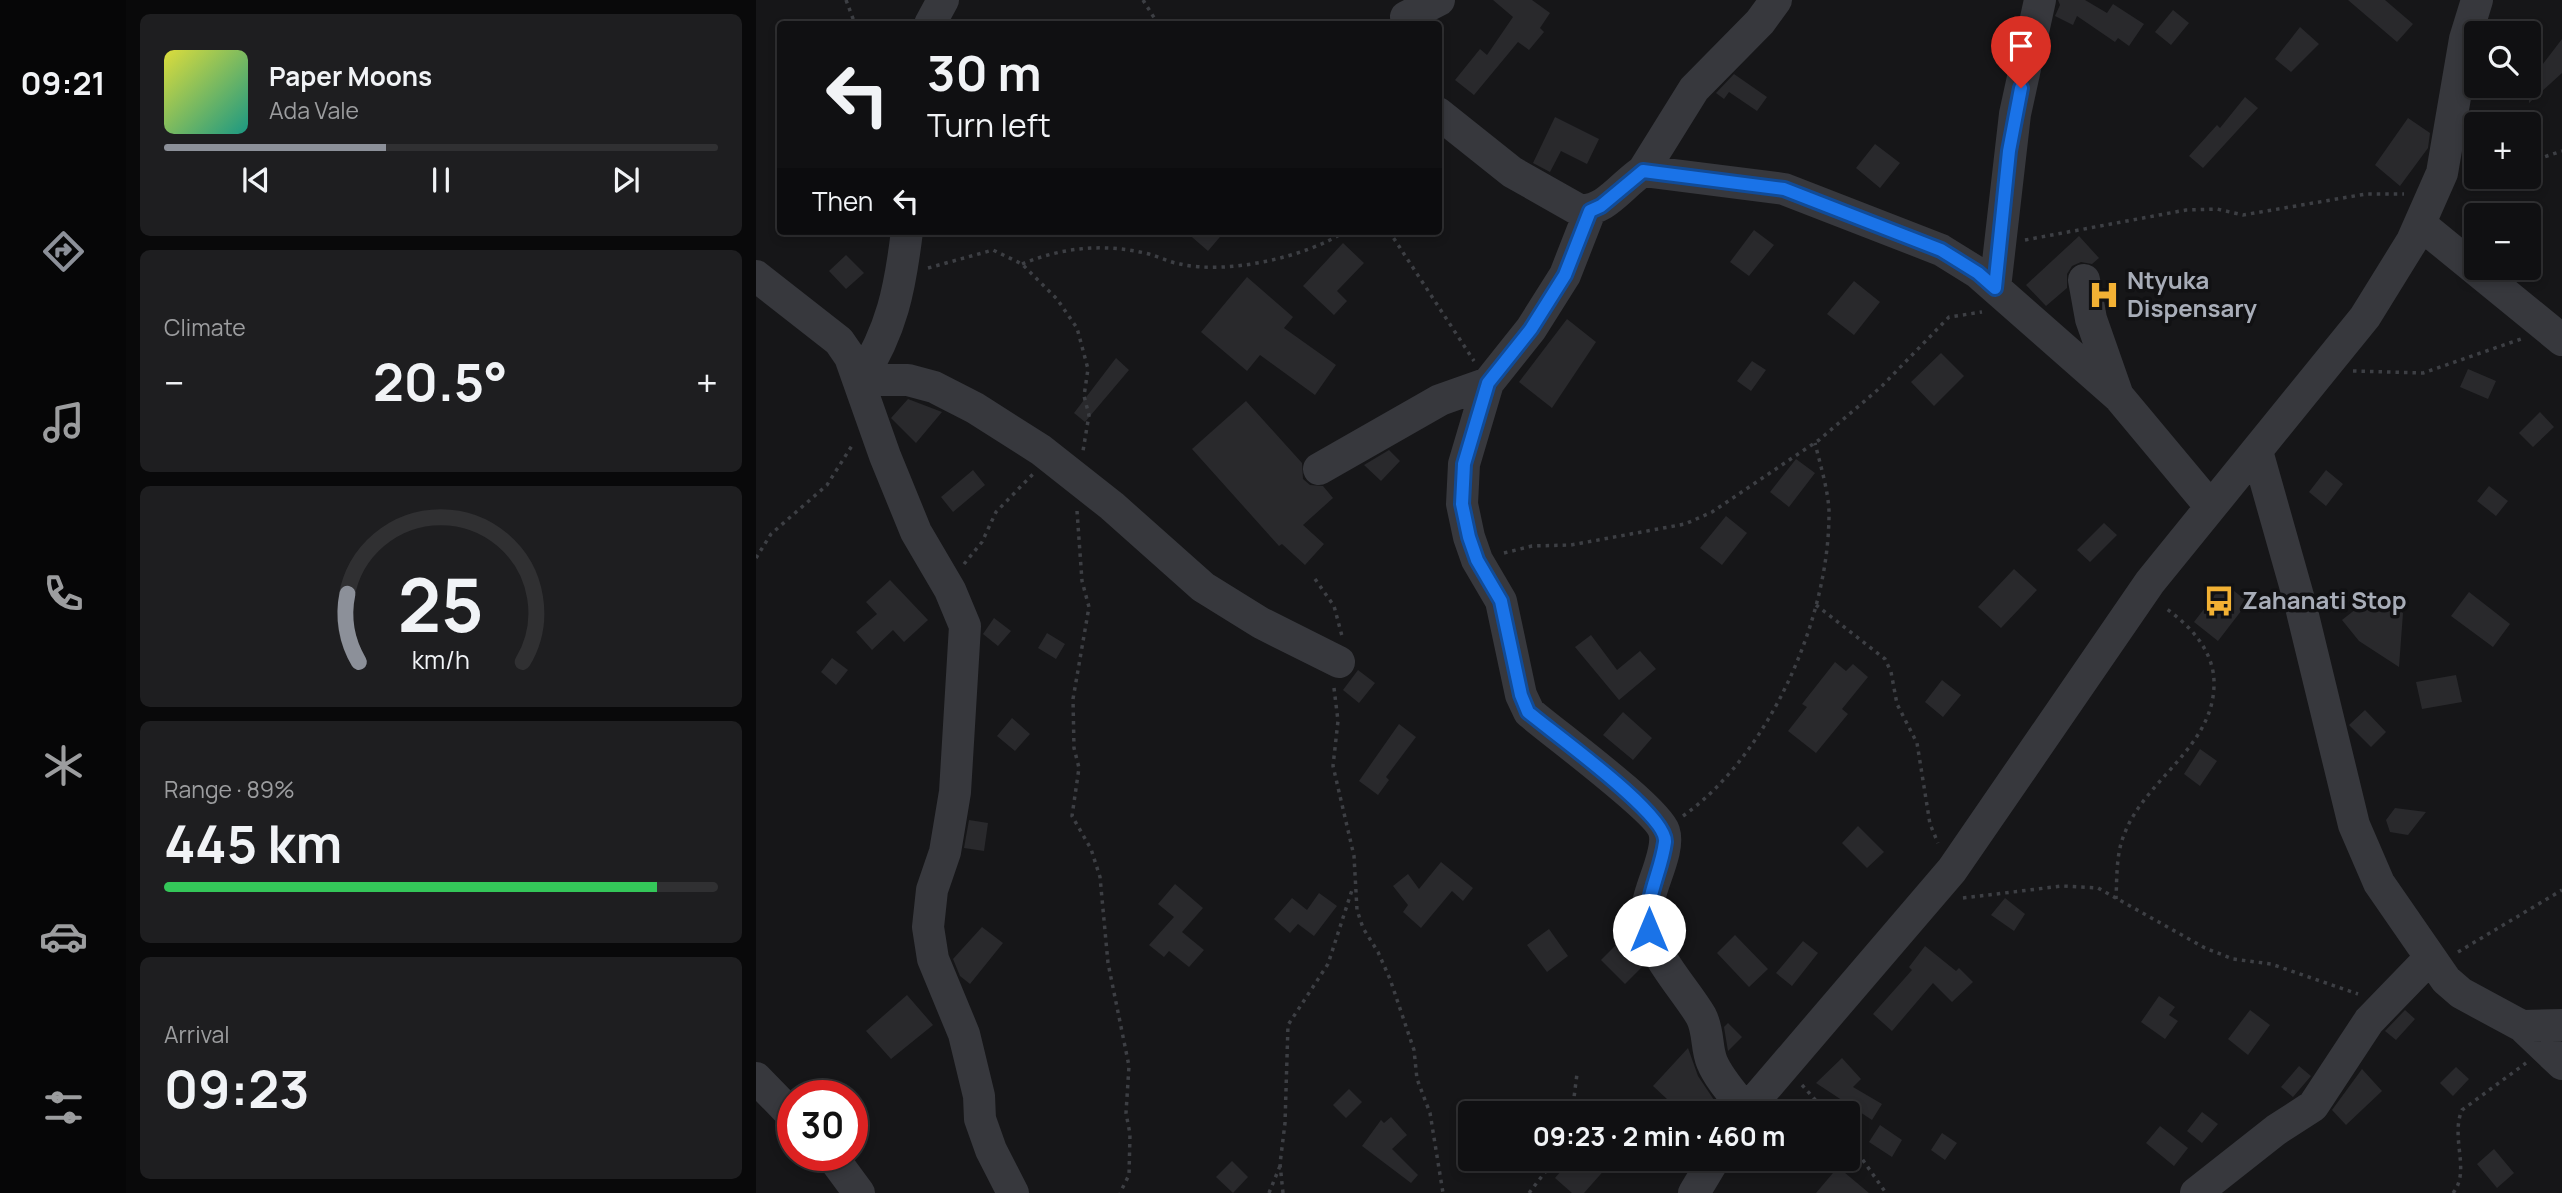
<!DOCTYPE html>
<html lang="en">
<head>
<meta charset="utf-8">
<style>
  body { margin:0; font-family:Manrope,sans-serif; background:#1e1e20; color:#f1f3f6; height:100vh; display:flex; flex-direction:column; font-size:26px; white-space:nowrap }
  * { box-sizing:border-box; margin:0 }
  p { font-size:23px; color:#9c9d9f }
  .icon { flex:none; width:38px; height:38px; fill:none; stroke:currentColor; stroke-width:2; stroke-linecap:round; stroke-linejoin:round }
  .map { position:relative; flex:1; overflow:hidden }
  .details { display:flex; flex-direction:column; gap:14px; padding:14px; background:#09090a; width:630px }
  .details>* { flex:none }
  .banner { position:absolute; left:21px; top:21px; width:665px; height:214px; border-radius:7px; box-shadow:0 4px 10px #0003,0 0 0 2px #303032; background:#101012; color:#f1f3f6; overflow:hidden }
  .controls { position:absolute; left:1708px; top:21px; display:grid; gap:14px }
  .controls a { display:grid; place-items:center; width:77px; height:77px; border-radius:7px; background:#101012; box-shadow:0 4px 10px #0003,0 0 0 2px #303032; font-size:35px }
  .speed { position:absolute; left:21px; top:1080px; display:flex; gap:14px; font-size:35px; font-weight:700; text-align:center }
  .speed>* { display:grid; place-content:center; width:91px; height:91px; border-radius:50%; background:#101012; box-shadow:0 4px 10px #0003,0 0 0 2px #303032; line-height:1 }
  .speed .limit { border:10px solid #d22; background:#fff; color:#111 }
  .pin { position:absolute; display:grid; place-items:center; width:60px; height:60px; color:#fff; margin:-72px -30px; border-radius:50% 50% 50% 0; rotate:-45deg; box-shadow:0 0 7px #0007 }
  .pin .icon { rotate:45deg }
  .me { position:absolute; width:77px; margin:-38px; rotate:0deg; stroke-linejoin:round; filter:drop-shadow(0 0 5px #0008) }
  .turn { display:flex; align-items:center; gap:24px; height:147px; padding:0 35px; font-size:32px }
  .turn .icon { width:91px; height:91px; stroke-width:2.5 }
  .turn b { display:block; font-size:49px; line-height:60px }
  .then { display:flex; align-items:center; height:66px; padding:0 35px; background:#0003; gap:14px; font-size:26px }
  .big { font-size:52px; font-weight:700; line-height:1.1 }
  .details .widget { flex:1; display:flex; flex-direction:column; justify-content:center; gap:10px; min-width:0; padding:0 24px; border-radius:10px; background:#1e1e20 }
  .details .dial { align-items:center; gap:0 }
  .dial svg { height:182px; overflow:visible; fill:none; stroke:#303032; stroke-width:7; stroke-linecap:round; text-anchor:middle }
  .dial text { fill:#f1f3f6; stroke:none }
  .song { display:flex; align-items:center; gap:21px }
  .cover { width:84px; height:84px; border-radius:10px; background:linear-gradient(135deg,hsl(60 70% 55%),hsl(170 70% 35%)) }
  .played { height:7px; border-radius:4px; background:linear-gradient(90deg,#8c9099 40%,#303032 40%) }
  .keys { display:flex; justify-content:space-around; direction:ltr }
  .heat { display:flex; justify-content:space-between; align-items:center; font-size:38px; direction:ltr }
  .charge { height:10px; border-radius:5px; background:linear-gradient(90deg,#34c759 89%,#303032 0) }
  .trip { position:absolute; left:702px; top:1101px; width:402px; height:70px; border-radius:7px; background:#101012; box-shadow:0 4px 10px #0003,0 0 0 2px #303032; font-weight:700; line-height:70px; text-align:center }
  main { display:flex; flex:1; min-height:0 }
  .dock { display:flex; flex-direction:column; width:126px; justify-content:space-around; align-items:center; background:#060607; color:#9c9d9f }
  .dock .icon { width:49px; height:49px }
  .dock .selected { color:#8c9099 }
  .dock b { font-size:32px; color:#f1f3f6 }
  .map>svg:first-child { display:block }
  .building { fill:#29292c }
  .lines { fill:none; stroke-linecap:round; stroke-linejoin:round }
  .path { stroke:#3d3f44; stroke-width:3.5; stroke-dasharray:3.5 5; stroke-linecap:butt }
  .minor { stroke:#37383d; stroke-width:32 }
  .route-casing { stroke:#114b97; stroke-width:18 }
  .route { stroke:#1a73e8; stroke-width:12 }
  .labels { text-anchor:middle; stroke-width:7; stroke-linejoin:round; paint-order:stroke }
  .poi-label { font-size:24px; font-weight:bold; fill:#a8adb8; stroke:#111113; text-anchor:start }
</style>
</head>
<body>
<main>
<nav class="dock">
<b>09:21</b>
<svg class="icon selected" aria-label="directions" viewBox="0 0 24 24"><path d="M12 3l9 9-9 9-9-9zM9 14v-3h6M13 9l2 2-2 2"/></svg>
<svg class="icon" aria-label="music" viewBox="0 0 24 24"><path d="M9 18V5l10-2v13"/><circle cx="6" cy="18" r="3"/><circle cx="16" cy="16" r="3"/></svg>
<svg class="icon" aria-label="phone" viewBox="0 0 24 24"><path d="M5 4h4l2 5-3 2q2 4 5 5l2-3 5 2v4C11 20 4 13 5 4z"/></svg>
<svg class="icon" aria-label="climate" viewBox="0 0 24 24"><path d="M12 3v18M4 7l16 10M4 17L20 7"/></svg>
<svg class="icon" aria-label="car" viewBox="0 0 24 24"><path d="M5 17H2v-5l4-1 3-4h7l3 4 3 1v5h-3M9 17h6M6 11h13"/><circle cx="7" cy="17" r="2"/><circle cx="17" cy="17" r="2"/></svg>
<svg class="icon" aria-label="filters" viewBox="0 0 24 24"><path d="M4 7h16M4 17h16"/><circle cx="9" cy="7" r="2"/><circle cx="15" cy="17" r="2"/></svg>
</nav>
<section class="details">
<div class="widget">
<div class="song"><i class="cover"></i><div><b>Paper Moons</b><p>Ada Vale</p></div></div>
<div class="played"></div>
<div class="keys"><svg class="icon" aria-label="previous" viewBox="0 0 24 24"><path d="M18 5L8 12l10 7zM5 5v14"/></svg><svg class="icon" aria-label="pause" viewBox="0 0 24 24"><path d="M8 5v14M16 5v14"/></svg><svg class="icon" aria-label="next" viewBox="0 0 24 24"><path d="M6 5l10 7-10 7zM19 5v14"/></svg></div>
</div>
<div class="widget"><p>Climate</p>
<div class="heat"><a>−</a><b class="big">20.5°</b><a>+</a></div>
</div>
<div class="widget dial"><svg viewBox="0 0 100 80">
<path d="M14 69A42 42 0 1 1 86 69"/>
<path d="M14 69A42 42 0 0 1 9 39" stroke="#8c9099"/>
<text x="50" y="56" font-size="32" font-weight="700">25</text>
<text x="50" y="72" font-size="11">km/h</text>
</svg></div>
<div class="widget"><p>Range · 89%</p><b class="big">445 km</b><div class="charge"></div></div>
<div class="widget"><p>Arrival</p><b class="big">09:23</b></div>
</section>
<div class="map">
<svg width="1806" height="1193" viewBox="0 0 1806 1193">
  <rect width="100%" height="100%" fill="#161618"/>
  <!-- building -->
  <path class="building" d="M737 0H776L794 13 784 28 788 32 773 50 762 42 718 95 699 80 724 49 731 55 757 17Z
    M1302 0H1329L1351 13 1357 4 1388 24 1373 46 1362 38 1359 42 1321 16 1317 25 1299 16 1304 5Z
    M1592 0H1629L1657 24 1641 42Z
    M1417 10 1433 23 1415 45 1399 32Z
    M1544 27 1563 44 1535 72 1519 59Z
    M1806 39V73L1773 103V58L1783 69Z
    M978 74 1011 97 1001 111 973 92 968 99 960 93Z
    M1489 97 1502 108 1447 168 1433 156 1461 125 1464 128Z
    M799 117 843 139 831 164 805 151 794 172 777 163Z
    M1652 118 1674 133 1672 148 1644 186 1619 165Z
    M1119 144 1144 163 1124 188 1100 168Z
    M998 230 1018 245 993 276 974 262Z
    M429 231H469L452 251Z
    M1323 236 1343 258 1336 264 1325 262 1316 266 1311 274V288L1290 306 1270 285Z
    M587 243 608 263 581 291 591 301 578 315 547 286Z
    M90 255 108 273 90 289 73 271Z
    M491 277 537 317 528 328 580 365 559 395 504 355 491 371 445 332Z
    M1098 281 1124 302 1098 335 1071 314Z
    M811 319 840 342 796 408 763 382Z
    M1185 353 1208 376 1178 406 1155 382Z
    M360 358 373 370 329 422 318 413Z
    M996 361 1010 370 995 391 981 381Z
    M1712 369 1740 381 1732 399 1704 387Z
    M152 399 186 412 160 443 135 418Z
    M490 401 546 463 547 479 554 485 567 486 577 498 547 525 568 544 549 565 526 544 523 546 436 449Z
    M1784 412 1798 427 1777 447 1763 433Z
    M633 450 644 461 625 481 608 465Z
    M1040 459 1059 473 1033 507 1014 492Z
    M217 470 229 485 197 512 185 497Z
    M1570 470 1587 484 1570 506 1553 492Z
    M1733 486 1752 501 1740 516 1721 501Z
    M970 516 991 533 966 565 944 548Z
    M1348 523 1361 535 1334 562 1321 550Z
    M1258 569 1281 590 1245 628 1222 607Z
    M134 580 172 620 148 642 137 630 116 650 100 632 121 614 110 602Z
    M1468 583 1492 602 1462 641 1438 622Z
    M1713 592 1754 624 1737 647 1695 616Z
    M1619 594 1647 613 1643 667 1603 641 1586 620Z
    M238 618 255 631 242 646 227 634Z
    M291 633 309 644 300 659 282 648Z
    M835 635 861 670 884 651 900 669 863 700 819 647Z
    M76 658 92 670 80 685 65 672Z
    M1079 662 1090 671 1097 664 1112 677 1086 709 1092 714 1060 753 1032 731 1051 707 1046 704Z
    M602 670 619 683 603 703 587 690Z
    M1700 675 1706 702 1666 709 1660 682Z
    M1186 680 1205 695 1187 717 1169 702Z
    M1609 710 1630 732 1615 747 1593 725Z
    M867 712 896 738 877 760 847 735Z
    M256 718 274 734 259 751 241 736Z
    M643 724 660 737 630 777 633 780 622 795 603 781Z
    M1444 749 1461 761 1444 786 1428 774Z
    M1639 808 1670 812 1652 835 1634 832 1630 820Z
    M213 820 232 823 228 851 208 848Z
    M1102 826 1128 852 1111 868 1086 843Z
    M685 862 717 888 707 901 696 891 665 928 647 912 652 905 637 886 652 874 663 889Z
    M419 884 447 908 426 932 448 950 433 967 413 951 408 957 393 945 418 917 402 904Z
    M563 893 581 906 558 936 542 924 534 933 518 919 536 898 551 910Z
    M1249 898 1269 914 1258 931 1235 915Z
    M226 927 247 943 214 984 204 976 197 959Z
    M793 929 812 956 791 972 771 945Z
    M979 935 1012 969 993 987 961 953Z
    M868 937 881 950 888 965 869 984 845 960Z
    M1047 941 1062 953 1036 986 1020 973Z
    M1169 946 1200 971 1203 968 1217 982 1196 1002 1177 983 1136 1031 1117 1014 1156 970 1153 967Z
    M151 995 177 1025 135 1059 110 1031Z
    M1403 996 1419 1007 1413 1015 1422 1021 1409 1039 1385 1022Z
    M1494 1010 1514 1025 1492 1055 1472 1039Z
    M1649 1010 1659 1019 1640 1040 1629 1031Z
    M972 1023 986 1037 972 1051 968 1027Z
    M932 1048 942 1076 958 1100 948 1113H926L897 1086Z
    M1086 1058 1105 1079 1097 1087 1126 1104 1116 1120 1060 1083Z
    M1543 1066 1555 1076 1537 1097 1525 1087Z
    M1700 1067 1713 1079 1697 1096 1684 1083Z
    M1606 1069 1626 1091 1590 1125 1576 1110Z
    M593 1089 606 1102 590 1118 577 1105Z
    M1446 1112 1462 1124 1446 1143 1431 1131Z
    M635 1117 651 1135 636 1149 662 1175 655 1183 606 1146 625 1120 628 1123Z
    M1124 1125 1146 1140 1136 1157 1113 1142Z
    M1404 1126 1432 1148 1418 1166 1390 1143Z
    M1186 1133 1201 1143 1189 1160 1175 1150Z
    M1738 1149 1758 1173 1741 1188 1721 1164Z
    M816 1158H859L828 1193H816L799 1178Z
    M476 1161 492 1177 477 1193 460 1177Z
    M1082 1167 1113 1193H1060Z"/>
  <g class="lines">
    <!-- path -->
    <path class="path" d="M90 0 99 24
      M387 0 402 24
      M1773 162 1806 151
      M633 231 718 361
      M1269 240 1430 210 1461 209 1487 215 1610 194H1648
      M266 264C307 247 349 243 393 254 403 257 413 262 424 264 471 275 550 257 590 231
      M172 268 237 250 266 264 301 299 321 328 332 369 328 396 333 415 327 451
      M1597 371 1667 373 1765 339
      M321 511 326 581 333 607 317 699 318 748 323 768 316 816 335 849 344 877 352 963 373 1066 370 1113 374 1134 373 1175 364 1193
      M748 553 776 546 815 545 929 524 956 512 1063 440 1125 387 1193 317 1226 312
      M0 558 15 534 71 485 97 444
      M208 564 226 542 240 512 277 474
      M559 579 578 606 586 636
      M1060 605 1129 659 1135 672 1141 704 1161 743 1174 824 1182 843
      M578 688 582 721 577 766 598 856 601 910 607 928 622 952 634 979 658 1050 661 1079 674 1113 687 1193
      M927 816C1014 754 1074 617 1073 511 1072 489 1064 464 1059 443
      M1207 898 1306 886 1342 888 1449 948 1477 959 1515 964 1602 994
      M1360 899C1361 878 1360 854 1368 835 1388 780 1457 748 1458 685 1459 652 1435 626 1408 607
      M1702 952 1806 890
      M1046 1085 1071 1113
      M816 1113 821 1074
      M1092 1139 1130 1193
      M513 1193 524 1166
      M527 1193 524 1164 529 1123 532 1025 572 964 596 890
      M773 1193 800 1158
      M1697 1193C1715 1171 1694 1138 1706 1110L1770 1063"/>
    <!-- minor -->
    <path class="minor" d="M650 17 683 0
      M174 24 187 0
      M682 113 756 172 823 210C850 212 866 184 887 171L1028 189 1185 250 1222 273 1363 397 1454 506
      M887 171 938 89 1004 22 1020 0
      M834 211 809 275 775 329 732 383 708 464 706 504 713 537 721 560 745 601 765 695 773 712C796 732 901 809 908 831 915 852 891 889 891 913 891 952 927 985 945 1016 953 1031 950 1048 956 1062 963 1079 978 1095 990 1110
      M1664 224 1806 340
      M0 276 83 341 94 357 129 456 160 532 194 590 209 626 199 792 189 852 176 890 172 927 177 959 208 1034 223 1096 224 1119 235 1150 257 1193
      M1328 280 1335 319 1362 396
      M1239 288 1259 114 1284 0
      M104 380H152L178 387 219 408 285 450 356 506 447 587 505 623 583 662
      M104 380C136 330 144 289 151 231
      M1501 451 1544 603 1598 825 1623 883 1690 980 1705 993 1766 1026 1806 1064
      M563 469 684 400 732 383
      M1766 1026 1806 1025
      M0 1078 37 1116
      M988 1113 1196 870 1394 582 1609 317 1656 241 1686 173 1709 39 1721 0
      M75 1155 103 1193
      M938 1193 959 1158
      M1440 1193 1520 1130 1557 1106 1613 1021 1673 959"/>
  </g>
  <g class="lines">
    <!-- route casing -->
    <g class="route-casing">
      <path id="route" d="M893 930C888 898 905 873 909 842 912 815 797 733 772 712L765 695 745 601 721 560 713 537 706 504 708 464 732 383 775 329 809 275 834 211 845 206 887 171 1028 189 1185 250 1222 273 1239 288 1253 151 1265 88"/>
    </g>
    <!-- route -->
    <use href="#route" class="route"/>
  </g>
  <!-- icons -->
  <defs>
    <g id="hospital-bare" transform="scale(2.415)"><path d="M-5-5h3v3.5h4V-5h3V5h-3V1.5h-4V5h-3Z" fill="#f2b134" stroke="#111113" stroke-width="2.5" paint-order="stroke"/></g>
    <g id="bus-bare" transform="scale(2.415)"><path d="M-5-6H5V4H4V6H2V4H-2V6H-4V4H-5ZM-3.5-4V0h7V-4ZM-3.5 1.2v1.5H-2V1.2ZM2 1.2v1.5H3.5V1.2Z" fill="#f2b134" stroke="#111113" stroke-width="2.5" paint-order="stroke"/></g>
  </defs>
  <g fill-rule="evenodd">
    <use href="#hospital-bare" x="1348" y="295"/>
    <use href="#bus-bare" x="1463" y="601"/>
  </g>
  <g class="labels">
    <!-- poi labels -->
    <g class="poi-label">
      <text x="1371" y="289">Ntyuka<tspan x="1371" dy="28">Dispensary</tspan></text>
      <text x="1486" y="609">Zahanati Stop</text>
    </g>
  </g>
</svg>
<div class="controls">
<a><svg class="icon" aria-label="search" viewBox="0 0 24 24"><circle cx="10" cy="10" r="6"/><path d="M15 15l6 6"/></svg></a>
<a>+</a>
<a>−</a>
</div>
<div class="speed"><div class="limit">30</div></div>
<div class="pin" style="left:1265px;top:88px;background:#d93025"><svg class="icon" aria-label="arrive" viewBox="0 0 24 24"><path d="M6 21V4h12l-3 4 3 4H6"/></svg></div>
<svg class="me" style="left:893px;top:930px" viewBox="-20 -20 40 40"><circle r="19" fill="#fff"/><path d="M0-13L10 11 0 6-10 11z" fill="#1a73e8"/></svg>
<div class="trip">09:23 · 2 min · 460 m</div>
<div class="banner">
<div class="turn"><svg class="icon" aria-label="left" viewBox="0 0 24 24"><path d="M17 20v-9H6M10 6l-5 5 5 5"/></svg><div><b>30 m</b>Turn left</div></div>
<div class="then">Then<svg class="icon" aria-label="left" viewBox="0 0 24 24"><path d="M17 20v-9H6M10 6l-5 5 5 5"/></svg></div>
</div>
</div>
</main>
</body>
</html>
